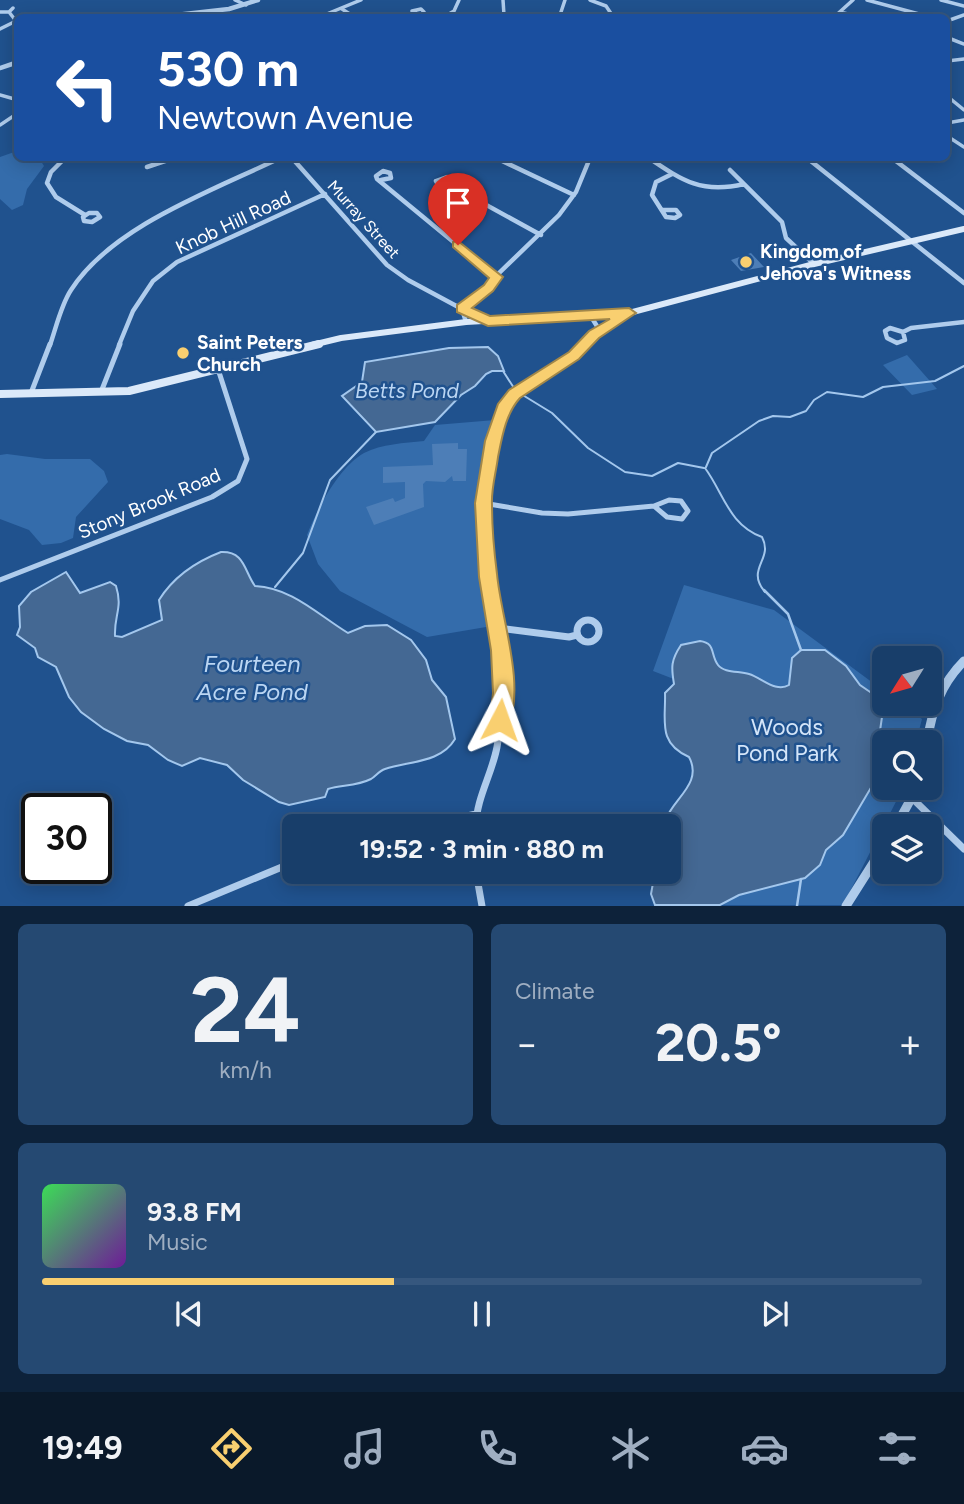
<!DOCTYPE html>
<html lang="en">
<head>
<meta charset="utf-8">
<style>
  body { margin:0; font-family:Figtree,sans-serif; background:#254972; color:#f1f3f6; height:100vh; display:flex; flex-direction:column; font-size:26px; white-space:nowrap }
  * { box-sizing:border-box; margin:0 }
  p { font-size:23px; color:#9faec1 }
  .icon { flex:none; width:38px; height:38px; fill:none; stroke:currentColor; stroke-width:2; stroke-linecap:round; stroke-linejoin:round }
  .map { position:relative; height:906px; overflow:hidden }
  .panel { display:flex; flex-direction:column; gap:18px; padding:18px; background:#0d223a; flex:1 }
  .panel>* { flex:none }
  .guide { position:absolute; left:14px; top:14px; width:936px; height:147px; border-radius:10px; box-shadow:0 4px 18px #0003,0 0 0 2px #36577e; background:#1a4fa0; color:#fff; overflow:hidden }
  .needle { width:46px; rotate:233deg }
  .tools { position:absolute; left:872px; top:646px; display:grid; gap:14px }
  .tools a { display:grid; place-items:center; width:70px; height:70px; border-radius:10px; background:#183e6a; box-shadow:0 4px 18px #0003,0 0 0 2px #36577e; font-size:35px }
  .speed { position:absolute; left:21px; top:793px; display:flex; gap:14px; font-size:35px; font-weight:700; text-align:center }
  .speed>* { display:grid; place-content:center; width:91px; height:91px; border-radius:50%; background:#183e6a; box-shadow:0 4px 18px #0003,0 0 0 2px #36577e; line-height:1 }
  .speed .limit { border:4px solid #111; border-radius:10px; background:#fff; color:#111 }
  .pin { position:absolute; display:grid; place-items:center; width:60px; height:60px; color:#fff; margin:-72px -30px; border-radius:50% 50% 50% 0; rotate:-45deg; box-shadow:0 0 7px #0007 }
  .pin .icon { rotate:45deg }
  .me { position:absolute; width:77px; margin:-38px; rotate:4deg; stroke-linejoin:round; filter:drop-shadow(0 0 5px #0008) }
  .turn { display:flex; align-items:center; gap:24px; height:147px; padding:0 28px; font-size:32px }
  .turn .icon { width:91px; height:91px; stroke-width:2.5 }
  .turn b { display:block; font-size:49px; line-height:60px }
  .big { font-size:52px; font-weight:700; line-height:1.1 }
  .panel .tile { flex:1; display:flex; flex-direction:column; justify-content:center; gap:10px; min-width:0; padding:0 24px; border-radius:10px; background:#254972 }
  .panel .dial { align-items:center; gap:0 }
  .dial b { font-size:91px; line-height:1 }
  .song { display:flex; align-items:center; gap:21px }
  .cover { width:84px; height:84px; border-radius:10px; background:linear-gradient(135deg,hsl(130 70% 55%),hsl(280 70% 35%)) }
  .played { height:7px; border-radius:4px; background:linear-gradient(90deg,#f9cf70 40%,#36577e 40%) }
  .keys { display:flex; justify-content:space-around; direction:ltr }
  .heat { display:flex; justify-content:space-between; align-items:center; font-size:38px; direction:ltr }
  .panel .tiles { flex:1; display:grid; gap:18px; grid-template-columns:1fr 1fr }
  .tile:last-child { grid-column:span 2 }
  .trip { position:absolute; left:282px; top:814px; width:399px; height:70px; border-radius:10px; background:#183e6a; box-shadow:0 4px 18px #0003,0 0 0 2px #36577e; font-weight:700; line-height:70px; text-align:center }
  .dock { display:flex; height:112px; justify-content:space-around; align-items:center; background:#0a192a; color:#9faec1 }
  .dock .icon { width:49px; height:49px }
  .dock .on { color:#f9cf70 }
  .dock b { font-size:32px; color:#f1f3f6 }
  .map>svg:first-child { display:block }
  .green { fill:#346cab }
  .water { fill:#446893; stroke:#a3c7ed; stroke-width:2 }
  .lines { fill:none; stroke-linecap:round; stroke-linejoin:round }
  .stream-far1 { stroke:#a3c7ed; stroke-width:2 }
  .stream { stroke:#a3c7ed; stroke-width:2.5 }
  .building { fill:#4d7eb7 }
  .minor-far3 { stroke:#afccec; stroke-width:3.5 }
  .minor-far2 { stroke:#afccec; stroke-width:4.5 }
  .minor-far1 { stroke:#afccec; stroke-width:5 }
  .minor { stroke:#afccec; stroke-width:7 }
  .tertiary-far1 { stroke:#afccec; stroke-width:4.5 }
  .tertiary { stroke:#afccec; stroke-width:9 }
  .secondary-far1 { stroke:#dbe9f9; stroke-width:6 }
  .secondary { stroke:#dbe9f9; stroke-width:8 }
  .route { fill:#f9cf70; stroke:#a28749; stroke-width:2 }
  .poi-dot { fill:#f9cf70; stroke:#20528e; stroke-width:2.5 }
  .labels { text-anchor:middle; stroke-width:5; stroke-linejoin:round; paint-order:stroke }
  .far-street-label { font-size:16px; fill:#fff; stroke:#20528e }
  .street-label { font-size:19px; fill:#fff; stroke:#20528e }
  .poi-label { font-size:19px; font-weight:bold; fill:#fff; stroke:#20528e; text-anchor:start }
  .water-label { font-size:21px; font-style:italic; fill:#bbd6f3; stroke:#20528e }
  .near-park-label { font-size:23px; fill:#d4e5f9; stroke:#20528e }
  .near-water-label { font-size:24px; font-style:italic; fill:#bbd6f3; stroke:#20528e }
</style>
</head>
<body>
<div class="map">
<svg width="964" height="906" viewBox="0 0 964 906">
  <rect width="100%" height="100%" fill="#20528e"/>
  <!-- green -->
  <path class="green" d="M17 151 18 158H39L44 166 27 189 23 205 12 210 0 199V157Z
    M907 355 937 389 912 395 883 365Z
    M495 420 480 490 478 520 492 626 427 637 340 591 318 564 307 535C317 509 339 467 364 453 382 444 404 443 424 441L435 425Z
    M7 454 45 459H90L104 471 108 482 76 517 73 538 61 543 42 545 29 530 0 519V455Z
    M684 585 774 610 884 691V704H900L922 719 916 742H884V788H903L843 905H661L696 771 692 761 676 748 684 683 653 671Z"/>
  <!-- water -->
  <path class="water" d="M488 347 498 356 504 371H492L486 374 475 386 461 395 435 422 376 432 342 396 362 382 365 362 449 348Z
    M221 552C245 551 244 571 255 586 292 588 317 614 348 633L365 626 387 625 411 640 426 660 432 680 446 697 455 739C441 763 409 761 385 769 379 771 376 776 371 779 357 786 342 785 328 789L325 797 289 805 279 802 243 780 227 765 200 758 182 766 168 760 148 745 127 741 104 729 81 712 69 697 56 667 38 657 35 648 17 635 20 627 19 606 31 592 66 572 80 593 110 582 116 586C123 608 114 615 115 636L122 637 162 620 159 600C174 576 195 562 221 552Z
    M700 641C716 643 710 654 718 665 724 673 739 671 749 674 762 678 776 693 789 685L792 658 801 650H825L846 666 860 685 876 696 882 717 872 786 843 835 826 850 820 865 805 878 739 895 720 905H655L651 894 655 872H668L669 839 673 831 666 819C674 798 703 783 689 757 657 743 666 720 665 693L674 684C671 667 671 660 681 645Z"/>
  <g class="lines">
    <!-- stream-far1 -->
    <path class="stream-far1" d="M503 371 514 388
      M521 394 552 413 588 448 625 472 652 476 678 463 704 468
      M706 467 712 453 759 421 773 416 790 417 806 411 814 400 827 392 863 397 883 387 935 381 964 366
      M705 468C724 494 729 525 762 537 774 560 745 568 765 592
      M275 587 303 553 330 480 376 432"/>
    <!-- stream -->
    <path class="stream" d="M764 590 788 614 801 650
      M797 906 801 879"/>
  </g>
  <!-- building -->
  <path class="building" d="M751 253 764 267 741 271 731 260Z
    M458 443V449H467L466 481H453L452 476 445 482 426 481 423 484 424 507 374 525 366 507 393 498 395 502 405 498V482L383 483V467L433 465 432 444Z"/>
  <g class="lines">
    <!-- minor-far3 -->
    <path class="minor-far3" d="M235 0 246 5
      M590 0 606 6 614 18
      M867 0 934 18
      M941 0 964 6
      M342 9 356 18
      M0 12H9L13 8
      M840 12 863 18
      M420 15 424 12 421 9 412 11 425 18
      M317 18 361 0
      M442 18 454 11 459 0
      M501 18 504 15 503 0
      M559 18 565 0
      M833 18 853 0
      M947 21 964 15
      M0 29 16 21 9 12
      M951 39 964 44
      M947 61 964 59
      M0 95 18 100
      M947 96 964 110
      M947 123 964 120
      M0 125 18 113
      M947 136 964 147"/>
    <!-- minor-far2 -->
    <path class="minor-far2" d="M65 158 51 172 47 183 56 197 85 215
      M292 158 387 265 408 280 462 309 466 322
      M496 158 574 195
      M649 158C683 181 702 194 744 184
      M807 158 964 283
      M892 158 964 213
      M147 167 174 158
      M730 170 782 222 786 238 814 264
      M447 177 452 181 450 185 439 186 436 181Z
      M381 180 391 178 390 173 383 171 376 176 377 179 496 277
      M450 185 541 235
      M663 210H676L680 215 675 218 666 217 652 195 656 182 672 174
      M89 213H97L100 217 92 222 84 221 83 217Z
      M462 309 559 215 576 192 590 158
      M462 309 487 321
      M590 315 600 331
      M890 328 903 332 905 340 897 343 887 338 885 331Z
      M903 332 911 328 964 322
      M50 345C56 328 61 305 71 290 112 226 214 190 280 158
      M119 345 133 311 153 281 177 262 325 194
      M584 345 594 335 626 314"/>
    <!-- minor-far1 -->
    <path class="minor-far1" d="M101 392 120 344
      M31 393 50 344
      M669 500 681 501 688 511 682 519 667 517 654 506Z
      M483 503 542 513 568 514 654 506
      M0 580 212 497 238 481 247 459 218 369
      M491 592C480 538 481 479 498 426 501 418 502 408 508 401 529 377 563 367 586 344"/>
    <!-- minor -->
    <path class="minor" d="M577 631a11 11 0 1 1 22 0a11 11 0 1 1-22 0Z
      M498 628 569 637 577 635
      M913 799 964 849
      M423 826 476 814
      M476 826C476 799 492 774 497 747 507 695 501 642 491 590
      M476 872 482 906
      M188 906 294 862"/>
    <!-- tertiary-far1 -->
    <path class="tertiary-far1" d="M149 18 229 9 258 0
      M0 68 18 62"/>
    <!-- tertiary -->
    <path class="tertiary" d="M927 742C932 710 941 684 964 661
      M896 826 917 788
      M846 906 884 846"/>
    <!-- secondary-far1 -->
    <path class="secondary-far1" d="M312 345 341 338 466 322 629 313 814 264 964 229"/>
    <!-- secondary -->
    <path class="secondary" d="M0 394 129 391 319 344"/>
  </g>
  <!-- route -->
  <path class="route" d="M458 241 503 277 493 291 472 308 490 316 629 308 636 313 599 338 579 359 520 398C506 413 502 437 498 457 496 473 491 489 492 505 492 528 494 551 497 574 501 619 526 684 508 728L500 731 493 728 490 720 493 693 491 650 479 577 475 503 485 441 498 404 509 390 569 352 589 331 610 319 488 326 457 312V305L484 285 489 278 453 247V242Z"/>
  <!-- markers -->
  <g class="poi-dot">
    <circle cx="746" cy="262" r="7"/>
    <circle cx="183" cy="353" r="7"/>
  </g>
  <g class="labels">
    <!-- far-street labels -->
    <g class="far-street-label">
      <text transform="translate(364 219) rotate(48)" y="6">Murray Street</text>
    </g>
    <!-- street labels -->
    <g class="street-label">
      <text transform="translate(233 222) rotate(-25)" y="7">Knob Hill Road</text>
      <text transform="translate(149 503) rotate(-23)" y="7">Stony Brook Road</text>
    </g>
    <!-- poi labels -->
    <g class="poi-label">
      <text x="760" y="258">Kingdom of<tspan x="760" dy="22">Jehova's Witness</tspan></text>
      <text x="197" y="349">Saint Peters<tspan x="197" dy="22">Church</tspan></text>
    </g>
    <!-- water labels -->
    <g class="water-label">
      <text x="407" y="398">Betts Pond</text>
    </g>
    <!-- near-park labels -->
    <g class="near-park-label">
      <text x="787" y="735">Woods<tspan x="787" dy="26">Pond Park</tspan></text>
    </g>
    <!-- near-water labels -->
    <g class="near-water-label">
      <text x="252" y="672">Fourteen<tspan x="252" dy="28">Acre Pond</tspan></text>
    </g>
  </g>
</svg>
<div class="tools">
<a><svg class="needle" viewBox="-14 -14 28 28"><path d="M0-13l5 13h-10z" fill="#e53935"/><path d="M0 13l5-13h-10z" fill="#9faec1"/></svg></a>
<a><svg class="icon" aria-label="search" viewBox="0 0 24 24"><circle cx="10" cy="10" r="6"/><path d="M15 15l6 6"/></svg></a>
<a><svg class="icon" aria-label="layers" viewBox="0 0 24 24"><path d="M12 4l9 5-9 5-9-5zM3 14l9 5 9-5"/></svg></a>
</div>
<div class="speed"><div class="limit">30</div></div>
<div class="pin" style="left:458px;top:245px;background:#d93025"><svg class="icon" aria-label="arrive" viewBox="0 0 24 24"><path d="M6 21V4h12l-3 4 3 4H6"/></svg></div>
<svg class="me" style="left:500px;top:720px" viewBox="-20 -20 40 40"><path d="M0-17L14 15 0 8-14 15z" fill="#f9cf70" stroke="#fff" stroke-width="4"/></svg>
<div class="trip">19:52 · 3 min · 880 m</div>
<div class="guide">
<div class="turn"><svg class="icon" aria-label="left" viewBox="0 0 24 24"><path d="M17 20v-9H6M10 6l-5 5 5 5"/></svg><div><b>530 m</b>Newtown Avenue</div></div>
</div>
</div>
<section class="panel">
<div class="tiles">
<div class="tile dial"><b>24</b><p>km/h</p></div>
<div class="tile"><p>Climate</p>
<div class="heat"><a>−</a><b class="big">20.5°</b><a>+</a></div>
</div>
<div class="tile">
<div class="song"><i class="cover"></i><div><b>93.8 FM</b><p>Music</p></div></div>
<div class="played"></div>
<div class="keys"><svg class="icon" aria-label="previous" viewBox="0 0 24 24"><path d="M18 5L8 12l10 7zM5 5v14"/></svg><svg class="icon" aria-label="pause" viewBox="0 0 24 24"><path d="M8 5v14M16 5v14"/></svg><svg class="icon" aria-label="next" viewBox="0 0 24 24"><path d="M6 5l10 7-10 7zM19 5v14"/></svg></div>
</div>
</div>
</section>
<nav class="dock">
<b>19:49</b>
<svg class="icon on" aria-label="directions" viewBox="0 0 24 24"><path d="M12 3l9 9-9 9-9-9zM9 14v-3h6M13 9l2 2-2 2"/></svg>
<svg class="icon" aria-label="music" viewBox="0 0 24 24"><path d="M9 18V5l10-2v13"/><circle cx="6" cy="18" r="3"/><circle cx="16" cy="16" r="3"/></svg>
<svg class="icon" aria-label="phone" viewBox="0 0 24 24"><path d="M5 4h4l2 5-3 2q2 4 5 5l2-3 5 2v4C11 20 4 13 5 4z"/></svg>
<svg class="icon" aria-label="climate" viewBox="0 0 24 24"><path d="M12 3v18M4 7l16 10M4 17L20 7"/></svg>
<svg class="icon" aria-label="car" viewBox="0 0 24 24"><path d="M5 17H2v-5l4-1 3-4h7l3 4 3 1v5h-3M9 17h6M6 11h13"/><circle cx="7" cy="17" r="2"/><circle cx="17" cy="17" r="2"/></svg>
<svg class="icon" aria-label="filters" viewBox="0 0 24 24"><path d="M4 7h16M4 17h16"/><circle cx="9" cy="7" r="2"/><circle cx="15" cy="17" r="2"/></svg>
</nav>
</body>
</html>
